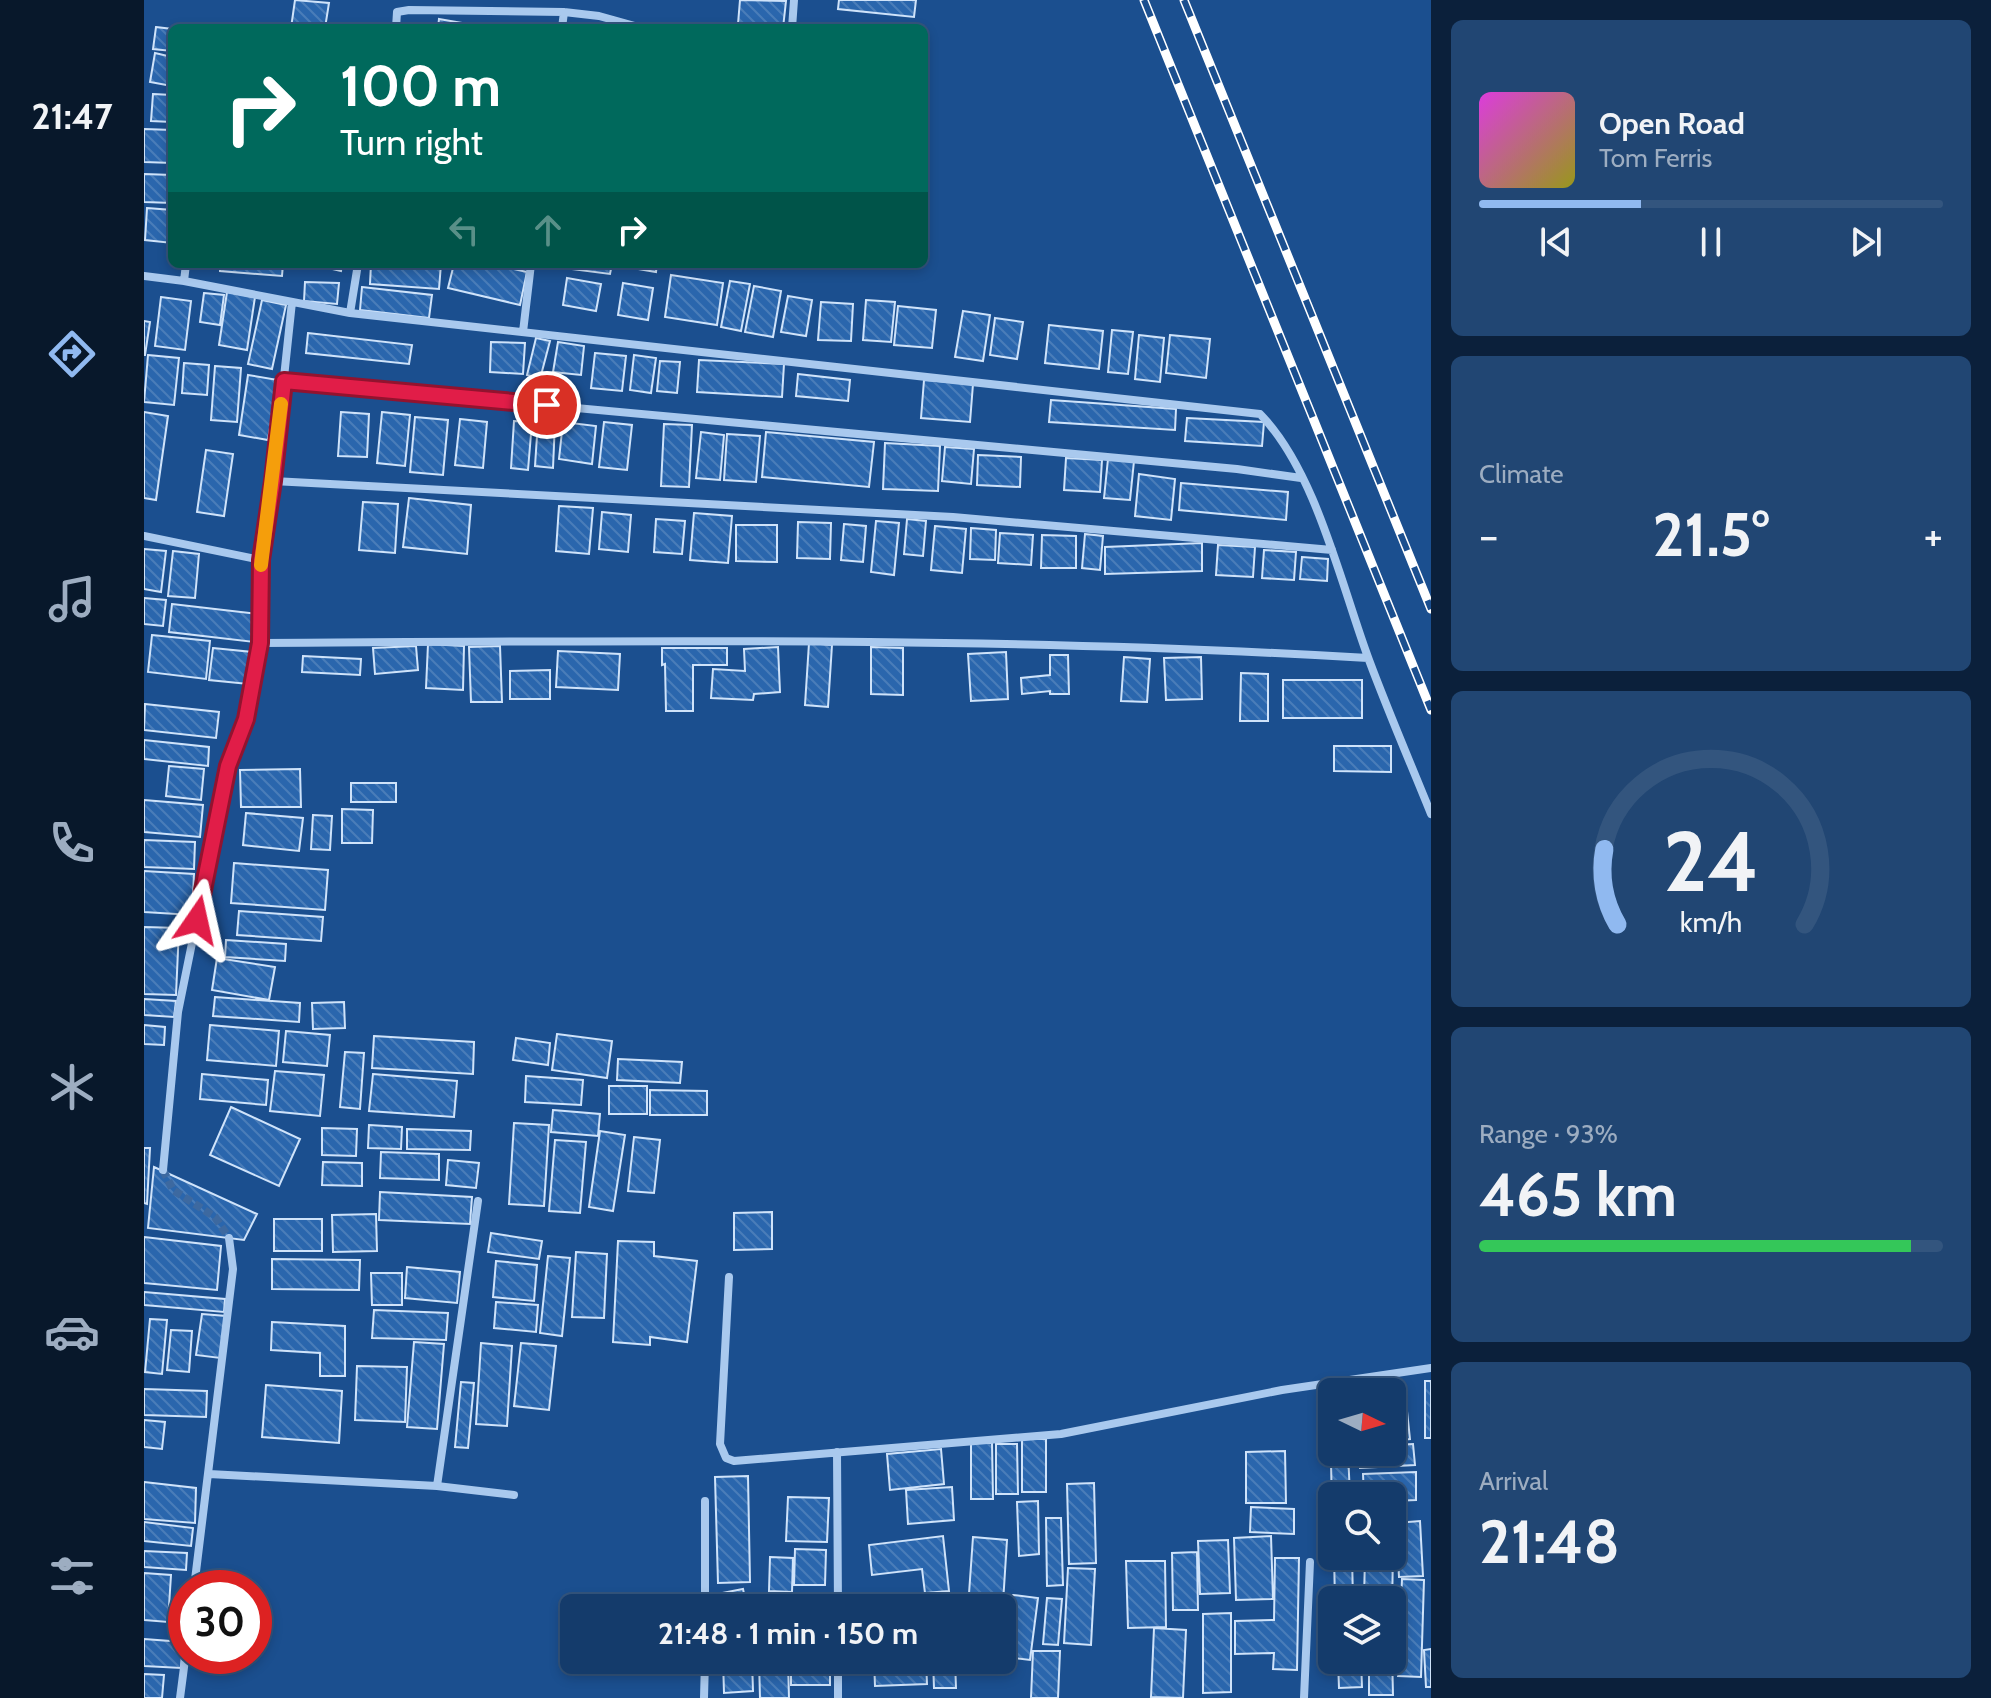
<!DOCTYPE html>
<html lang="en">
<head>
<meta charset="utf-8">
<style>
  body { margin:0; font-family:Cabin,sans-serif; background:#214673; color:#f1f3f6; height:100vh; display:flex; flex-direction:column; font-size:30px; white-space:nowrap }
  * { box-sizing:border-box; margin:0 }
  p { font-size:26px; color:#9dadc1 }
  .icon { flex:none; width:44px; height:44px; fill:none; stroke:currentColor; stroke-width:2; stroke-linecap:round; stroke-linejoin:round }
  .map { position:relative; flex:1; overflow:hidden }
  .drawer { display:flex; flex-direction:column; gap:20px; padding:20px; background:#0b203b; width:560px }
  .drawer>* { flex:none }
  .banner { position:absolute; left:24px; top:24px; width:760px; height:244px; border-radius:12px; box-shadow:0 4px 12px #0003,0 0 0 2px #33557e; background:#00695c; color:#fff; overflow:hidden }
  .needle { width:52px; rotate:95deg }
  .tools { position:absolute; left:1174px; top:1378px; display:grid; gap:16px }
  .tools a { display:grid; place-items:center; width:88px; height:88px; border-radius:12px; background:#143b6b; box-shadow:0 4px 12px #0003,0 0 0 2px #33557e; font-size:40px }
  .speed { position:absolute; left:24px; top:1570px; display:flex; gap:16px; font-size:40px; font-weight:700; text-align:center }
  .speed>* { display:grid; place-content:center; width:104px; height:104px; border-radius:50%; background:#143b6b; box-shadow:0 4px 12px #0003,0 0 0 2px #33557e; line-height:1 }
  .speed .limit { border:12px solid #d22; background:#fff; color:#111 }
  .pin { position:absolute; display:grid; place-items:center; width:68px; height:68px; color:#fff; margin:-34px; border:4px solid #fff; border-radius:50%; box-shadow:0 2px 8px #0007 }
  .me { position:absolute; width:88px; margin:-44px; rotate:11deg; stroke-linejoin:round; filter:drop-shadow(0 0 6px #0008) }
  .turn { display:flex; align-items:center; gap:28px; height:168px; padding:0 40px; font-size:36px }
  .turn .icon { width:104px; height:104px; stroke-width:2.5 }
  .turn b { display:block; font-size:56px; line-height:68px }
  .lanes { display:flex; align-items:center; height:76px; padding:0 40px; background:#0003; justify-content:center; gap:40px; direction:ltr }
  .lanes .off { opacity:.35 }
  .big { font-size:60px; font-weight:800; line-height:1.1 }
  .drawer .tile { flex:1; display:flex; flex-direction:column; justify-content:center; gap:12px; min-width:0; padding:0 28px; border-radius:12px; background:#214673 }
  .drawer .dial { align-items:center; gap:0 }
  .dial svg { height:208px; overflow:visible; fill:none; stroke:#33557e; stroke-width:7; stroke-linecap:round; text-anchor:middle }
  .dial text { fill:#f1f3f6; stroke:none }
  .song { display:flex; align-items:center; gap:24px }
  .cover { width:96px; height:96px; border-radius:12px; background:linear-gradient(135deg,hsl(300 70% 55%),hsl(60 70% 35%)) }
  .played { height:8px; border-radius:4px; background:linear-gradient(90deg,#90b9f0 35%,#33557e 35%) }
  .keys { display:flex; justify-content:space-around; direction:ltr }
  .heat { display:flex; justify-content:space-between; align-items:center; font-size:44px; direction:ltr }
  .charge { height:12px; border-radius:6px; background:linear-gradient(90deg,#34c759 93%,#33557e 0) }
  .trip { position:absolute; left:416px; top:1594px; width:456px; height:80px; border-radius:12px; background:#143b6b; box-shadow:0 4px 12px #0003,0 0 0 2px #33557e; font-weight:800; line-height:80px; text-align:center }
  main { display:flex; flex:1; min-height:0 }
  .tabs { display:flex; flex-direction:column; width:144px; justify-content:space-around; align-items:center; background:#08182b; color:#9dadc1 }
  .tabs .icon { width:56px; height:56px }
  .tabs .selected { color:#90b9f0 }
  .tabs b { font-size:36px; color:#f1f3f6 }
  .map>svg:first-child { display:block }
  .building { fill:url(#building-back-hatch); stroke:#cfe3fa; stroke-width:2 }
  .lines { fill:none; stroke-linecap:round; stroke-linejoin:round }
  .street-tunnel { stroke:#3d69a0; stroke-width:8; stroke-dasharray:8 4; stroke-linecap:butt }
  .street { stroke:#a9c9ee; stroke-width:8 }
  .rail-casing { stroke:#fff; stroke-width:9 }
  .rail { stroke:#1b4f8f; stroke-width:6; stroke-dasharray:18; stroke-linecap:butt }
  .route-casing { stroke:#92132f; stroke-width:20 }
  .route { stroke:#e11d48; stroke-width:14 }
  .slow { stroke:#f59e0b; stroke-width:14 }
</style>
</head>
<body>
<main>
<nav class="tabs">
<b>21:47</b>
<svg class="icon selected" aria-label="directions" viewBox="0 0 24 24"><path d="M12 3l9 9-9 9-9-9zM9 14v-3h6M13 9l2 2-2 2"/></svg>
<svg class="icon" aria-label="music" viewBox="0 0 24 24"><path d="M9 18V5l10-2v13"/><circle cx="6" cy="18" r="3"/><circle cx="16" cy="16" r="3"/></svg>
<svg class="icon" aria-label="phone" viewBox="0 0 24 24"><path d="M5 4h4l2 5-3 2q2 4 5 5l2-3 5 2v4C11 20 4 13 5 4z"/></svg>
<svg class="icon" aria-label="climate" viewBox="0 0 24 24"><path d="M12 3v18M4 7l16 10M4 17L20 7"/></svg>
<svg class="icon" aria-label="car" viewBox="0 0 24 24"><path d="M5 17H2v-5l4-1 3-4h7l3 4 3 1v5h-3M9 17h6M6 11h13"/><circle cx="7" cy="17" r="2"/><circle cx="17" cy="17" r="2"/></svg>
<svg class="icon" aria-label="filters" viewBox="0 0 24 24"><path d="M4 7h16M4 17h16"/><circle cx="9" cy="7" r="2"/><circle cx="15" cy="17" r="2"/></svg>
</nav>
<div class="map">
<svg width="1287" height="1698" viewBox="0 0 1287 1698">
  <defs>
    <pattern id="building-back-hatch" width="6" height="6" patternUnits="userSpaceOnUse" patternTransform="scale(2)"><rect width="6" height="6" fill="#2a66ad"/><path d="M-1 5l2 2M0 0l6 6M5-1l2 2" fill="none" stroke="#4a7db9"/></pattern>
  </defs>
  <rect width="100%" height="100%" fill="#1b4f8f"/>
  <!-- building -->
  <path class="building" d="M151 0 185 3 181 28H147Z
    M596 0 642 1 639 28 594 24Z
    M695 0H772L770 17 694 9Z
    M295 19 347 28H294Z
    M12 27 28 29V51L9 49Z
    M11 53 28 57V86L6 82Z
    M9 94 28 95V122L7 121Z
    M0 129 28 130V163L0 162Z
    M0 174 28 175V203L0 202Z
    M3 208 28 210V243L1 240Z
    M76 264H139L138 276 76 271Z
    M167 264H198L197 271Z
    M227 264H297L295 289 226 284Z
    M310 264H348L383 272 376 305 304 288Z
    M428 264H468L466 274 427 269Z
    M482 264H513L512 272 482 267Z
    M527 275 579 283 573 325 521 317Z
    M423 278 457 284 452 311 419 305Z
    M586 281 606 284 597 331 577 327Z
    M161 282 195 283 193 304 160 301Z
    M479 283 509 288 504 320 474 315Z
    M610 286 637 291 629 337 601 332Z
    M218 287 288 295 285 318 216 310Z
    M83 292 111 297 103 350 75 345Z
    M60 293 80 295 76 325 56 322Z
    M644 296 668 300 662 336 637 332Z
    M17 297 47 301 41 350 11 346Z
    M118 300 142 305 128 369 104 364Z
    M722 300 751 302 747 342 719 340Z
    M677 302 709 304 707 341 674 340Z
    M754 306 792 310 788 348 750 345Z
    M819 311 846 315 839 361 811 357Z
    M851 318 879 322 873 359 846 355Z
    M0 321 6 322 1 355H0Z
    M905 325 959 331 955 369 901 363Z
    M968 330 989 332 984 374 964 372Z
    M164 333 268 345 265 364 162 353Z
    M995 335 1020 338 1016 382 991 379Z
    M1026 335 1066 339 1062 378 1022 373Z
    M392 338 406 341 396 379 383 375Z
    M347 342 381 343 379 374 346 372Z
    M414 342 440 346 437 375 409 372Z
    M451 353 482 356 478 391 447 388Z
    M4 355 35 358 30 405 0 402Z
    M490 355 512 358 507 393 486 390Z
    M555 360 640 364 638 397 553 392Z
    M516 361 536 362 533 393 513 391Z
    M40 363 65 365 63 395 38 393Z
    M71 366 97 368 93 422 67 420Z
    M654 374 706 380 704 401 652 396Z
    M104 375 134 380 124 440 95 435Z
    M780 380 829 384 826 422 777 418Z
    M907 400 1032 409 1031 430 905 422Z
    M0 412 24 416 12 500 0 498Z
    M197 412 225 414 223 457 194 456Z
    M238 412 266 415 261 466 233 463Z
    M271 417 304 420 299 475 266 472Z
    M1043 418 1120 422 1118 446 1041 441Z
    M316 419 343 422 339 468 311 465Z
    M370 421 388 422 384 470 367 468Z
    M394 421 411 422 409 468 391 466Z
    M419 422 452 426 448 464 415 459Z
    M460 422 488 425 483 470 455 467Z
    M520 424 548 425 545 487 517 486Z
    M557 432 580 435 576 480 552 478Z
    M622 432 730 442 725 487 618 477Z
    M583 434 616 436 612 482 580 480Z
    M741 443 796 446 794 491 739 489Z
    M801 447 830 449 827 484 798 481Z
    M62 450 89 454 80 516 53 512Z
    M834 455 877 457 876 487 833 485Z
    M922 458 958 460 956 492 920 490Z
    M964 459 990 461 986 500 960 498Z
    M995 474 1031 479 1027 520 991 516Z
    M1037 483 1144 492 1142 520 1035 510Z
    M265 498 327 505 323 554 259 547Z
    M219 502 254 504 251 553 215 550Z
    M415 506 449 508 445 554 412 551Z
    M458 512 487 515 484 552 455 549Z
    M550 513 588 516 584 563 546 560Z
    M512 519 541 521 538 554 510 552Z
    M763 519 782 521 779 556 760 554Z
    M732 521 755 523 750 575 727 572Z
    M654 522 687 523 686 559 653 558Z
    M700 524 722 526 719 562 697 560Z
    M592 525H633V562L592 561Z
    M791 526 822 529 818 573 787 570Z
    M827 528 852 530 851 560 826 559Z
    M856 533 889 535 887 565 854 563Z
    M941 534 959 536 956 570 938 568Z
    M898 535 932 536V568H897Z
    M1058 543V571L961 574V547Z
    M1074 545 1111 547 1109 577 1072 575Z
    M0 549 22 551 17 592 0 589Z
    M1120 550 1152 552 1150 580 1118 578Z
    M29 551 55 554 51 598 24 596Z
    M1158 557 1184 559 1183 581 1156 579Z
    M0 598 22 600 19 626 0 624Z
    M28 604 114 614 110 642 25 632Z
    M8 635 66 641 62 679 4 672Z
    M665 643 688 645 684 707 661 705Z
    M284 644 320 646 319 690 282 688Z
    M272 646 274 670 231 674 229 648Z
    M356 646 358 702H327L325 647Z
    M634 647 636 692 610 694 609 700 567 698 569 669 601 671 600 649Z
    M727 647 759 648V695L727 694Z
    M69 648 108 652 104 684 65 680Z
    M518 648H583V665H549V711H522L521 664 518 665Z
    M414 651 476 654 474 690 412 687Z
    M862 652 864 699 827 701 824 654Z
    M906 655H924L925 694H906V691L878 694 877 678 906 675Z
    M159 656 217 659 216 675 158 672Z
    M980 657 1006 659 1003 702 977 701Z
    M1057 657 1058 699 1022 700 1020 658Z
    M406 670V699H366V671Z
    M1097 673 1124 674V721H1096Z
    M1139 680H1218V718H1139Z
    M1 704 75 712 72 738 0 730Z
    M0 740 65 747 64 766 0 759Z
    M1190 746H1247V772L1190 771Z
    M25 766 60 769 57 800 22 796Z
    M156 769 157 807H97L96 770Z
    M207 783H252V802H207Z
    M0 800 59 805 56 837 0 832Z
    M198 809 229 810 228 843H198Z
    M102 813 159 818 155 851 99 845Z
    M169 815 188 816 186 850 167 849Z
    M0 840 51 842 50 869 0 867Z
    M90 863 184 870 181 910 87 903Z
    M0 871 50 874 48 915 0 912Z
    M95 911 179 917 177 941 93 935Z
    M0 927 35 928 32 995 0 994Z
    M82 940 142 944 141 961 81 957Z
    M73 958 131 967 125 1000 68 990Z
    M71 997 156 1003 155 1022 69 1016Z
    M0 999 32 1001 30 1017 0 1015Z
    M200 1002 201 1028 169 1029 168 1003Z
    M0 1025 21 1027 20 1045 0 1044Z
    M66 1025 135 1031 132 1066 63 1060Z
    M142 1031 186 1035 183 1066 139 1062Z
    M413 1034 468 1041 463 1078 408 1070Z
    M230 1036 330 1042 329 1074 228 1068Z
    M372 1038 406 1043 404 1065 369 1060Z
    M201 1052 220 1053 216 1109 196 1107Z
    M474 1059 538 1062 536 1083 473 1080Z
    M131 1071 180 1075 176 1116 126 1111Z
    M58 1074 124 1080 122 1105 56 1099Z
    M229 1074 313 1081 310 1117 225 1111Z
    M382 1076 439 1080 437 1105 381 1102Z
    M465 1086H503V1114H465Z
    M506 1090 563 1091V1115H506Z
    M87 1107 156 1139 135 1186 66 1155Z
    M409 1110 456 1114 454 1136 407 1132Z
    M370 1123 405 1125 400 1206 365 1204Z
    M225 1125 258 1127 257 1149 224 1148Z
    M178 1128 213 1129 212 1156 178 1155Z
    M263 1129 327 1131 326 1150 263 1149Z
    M456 1131 481 1135 469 1211 445 1207Z
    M490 1137 516 1140 510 1193 484 1191Z
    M411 1140 442 1142 436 1213 405 1211Z
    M0 1148H6L3 1204 0 1203Z
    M237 1152 295 1154V1180L236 1178Z
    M304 1160 335 1163 332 1188 302 1185Z
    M179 1162 218 1163V1186L178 1185Z
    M10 1167 113 1214 100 1240 4 1228Z
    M236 1192 328 1197 326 1224 235 1220Z
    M628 1212V1249L590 1250V1213Z
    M232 1214 233 1251 189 1252 188 1215Z
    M130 1219H178V1251H130Z
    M347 1233 398 1241 395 1259 344 1252Z
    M0 1237 77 1246 73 1290 0 1283Z
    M474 1241 510 1242V1256L553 1261 543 1342 506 1337V1345L469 1342Z
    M432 1252 463 1254 460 1318 428 1317Z
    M404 1256 426 1258 418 1336 396 1333Z
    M128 1259 216 1260 215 1290 128 1289Z
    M352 1261 393 1265 390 1301 349 1297Z
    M263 1267 316 1272 313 1303 261 1298Z
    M227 1273H258V1305H228Z
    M0 1292 81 1299 80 1312 0 1305Z
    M352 1302 394 1305 392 1332 350 1328Z
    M230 1310 304 1313 302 1340 228 1338Z
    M58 1314 82 1316 76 1358 52 1355Z
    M6 1319 23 1320 18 1374 1 1372Z
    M128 1322 201 1326V1376H176V1353L127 1350Z
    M27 1330 48 1331 45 1372 23 1370Z
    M270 1342 300 1344 293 1429 263 1427Z
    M337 1343 368 1346 363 1426 332 1424Z
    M377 1343 412 1346 405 1410 370 1406Z
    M213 1366 263 1367 261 1422 211 1420Z
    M1281 1381H1287V1438H1281Z
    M317 1382 330 1383 324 1448 311 1447Z
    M122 1385 198 1391 195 1443 118 1437Z
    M0 1389 63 1391 62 1417 0 1415Z
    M1218 1389 1219 1392H1188L1186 1414 1185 1391Z
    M1263 1411 1266 1439 1248 1441V1413Z
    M0 1420 21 1422 18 1449 0 1447Z
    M1186 1422H1188V1452H1204L1206 1496H1188V1504Z
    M878 1439H902V1492H878Z
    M827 1443H848L849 1499H827Z
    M852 1444H873L874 1494H852Z
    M1269 1444 1271 1465 1216 1468 1215 1452H1248V1445Z
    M797 1449 800 1484 746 1490 743 1454Z
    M1141 1451 1142 1503H1102V1452Z
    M1272 1472V1500L1248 1501V1496H1220L1219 1474Z
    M604 1476 606 1582 574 1583 571 1477Z
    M0 1482 52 1488 51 1523 0 1519Z
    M950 1483 952 1563 925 1564 923 1484Z
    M808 1487 810 1520 764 1524 762 1490Z
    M644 1497 685 1498 683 1542 642 1541Z
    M894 1501 895 1554 875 1556 873 1502Z
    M1107 1507 1150 1509V1534L1106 1532Z
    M902 1518H917L919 1585 903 1586Z
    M1276 1521 1279 1576 1255 1577 1252 1523Z
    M0 1522 49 1528 47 1546 0 1541Z
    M799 1536 805 1591 781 1593 778 1569 728 1575 725 1545Z
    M1127 1536 1129 1599 1092 1600 1090 1538Z
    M829 1537 863 1540 858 1619V1608H824Z
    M1084 1540 1086 1593 1056 1594 1054 1541Z
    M651 1549 682 1550 681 1585H650Z
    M1249 1549 1248 1612V1600H1220L1221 1556H1248Z
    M0 1551 43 1553 42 1570 0 1567Z
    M1053 1552 1054 1610H1029L1028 1553Z
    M1190 1556H1208L1209 1600H1191Z
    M626 1557 649 1558 648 1592 625 1591Z
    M1131 1558H1155L1153 1670 1129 1669 1130 1653 1091 1654V1621L1130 1620Z
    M982 1561H1021L1022 1627 984 1628Z
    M924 1568 951 1569 947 1645 920 1643Z
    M0 1573 27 1575 24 1622 0 1620Z
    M1258 1579 1280 1580 1277 1677 1254 1676Z
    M599 1589 603 1608H575L573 1594Z
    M869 1595 894 1598 886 1660 861 1657Z
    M903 1598 918 1599 914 1645 899 1644Z
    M646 1600H685V1608H646Z
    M643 1603V1608H614V1604Z
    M1087 1613V1692L1059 1693V1614Z
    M1010 1628 1042 1630 1039 1698 1007 1697Z
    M0 1639 39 1642 37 1668 0 1666Z
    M1287 1649V1687H1282L1280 1650Z
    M889 1651H916L914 1698H887Z
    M1248 1654 1249 1695H1225V1660H1248Z
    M579 1660H608L609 1691 580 1693Z
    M615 1660H644L645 1698H616Z
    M647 1660H686V1685H647Z
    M730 1660H782L783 1684 731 1686Z
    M789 1660H811L812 1688H790Z
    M1194 1660H1217L1218 1687 1195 1688Z
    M0 1674 20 1675 18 1698H0Z"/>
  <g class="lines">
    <!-- street-tunnel -->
    <path class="street-tunnel" d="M19 1170 29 1190 71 1217 85 1238"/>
    <!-- street -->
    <path class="street" d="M252 28 253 12 265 10 420 12 455 16 498 28
      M418 28 420 12
      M648 28 650 0
      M0 276 40 281 206 313 1116 414C1172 471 1197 585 1225 660 1244 711 1266 762 1287 814
      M40 281 42 264
      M206 313 214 264
      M379 332 387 264
      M140 381 1093 469 1157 478
      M129 481 809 517 1188 550
      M0 536 117 560
      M116 643C485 641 855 636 1224 658
      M19 1170 34 1012 84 766 102 719 116 643 117 560 129 481 148 302
      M585 1277 576 1444 582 1458 590 1461 917 1434 1138 1390 1287 1368
      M693 1452 694 1608
      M65 1474 293 1486 370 1495
      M293 1486 334 1201
      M50 1588 89 1269 85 1238
      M561 1608V1501
      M694 1660V1698
      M36 1698 42 1652
      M560 1698 561 1660
      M1160 1698 1166 1562"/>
    <!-- rail casing -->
    <g class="rail-casing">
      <path id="rail" d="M1000 0 1287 710
        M1040 0 1287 609"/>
    </g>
    <!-- rail -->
    <use href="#rail" class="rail"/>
  </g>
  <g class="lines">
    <!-- route casing -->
    <g class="route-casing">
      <path id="route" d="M53 920 84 766 102 719 116 643 117 560 129 481 140 381 403 405"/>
    </g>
    <!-- route -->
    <use href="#route" class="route"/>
    <!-- slow -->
    <path class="slow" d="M117 565 137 404"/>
  </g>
</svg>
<div class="tools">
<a><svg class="needle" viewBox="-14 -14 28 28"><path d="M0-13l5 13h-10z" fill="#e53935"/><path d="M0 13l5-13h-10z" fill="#9dadc1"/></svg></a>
<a><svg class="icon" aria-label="search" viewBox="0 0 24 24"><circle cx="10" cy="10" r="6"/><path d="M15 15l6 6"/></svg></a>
<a><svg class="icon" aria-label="layers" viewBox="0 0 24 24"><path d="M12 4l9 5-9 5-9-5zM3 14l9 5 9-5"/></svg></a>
</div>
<div class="speed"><div class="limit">30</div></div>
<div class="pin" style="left:403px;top:405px;background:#d93025"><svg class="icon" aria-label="arrive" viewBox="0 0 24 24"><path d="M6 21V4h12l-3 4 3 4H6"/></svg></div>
<svg class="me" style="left:53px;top:920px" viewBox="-20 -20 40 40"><path d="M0-17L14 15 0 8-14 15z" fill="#e11d48" stroke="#fff" stroke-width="4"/></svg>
<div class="trip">21:48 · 1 min · 150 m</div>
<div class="banner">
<div class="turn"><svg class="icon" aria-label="right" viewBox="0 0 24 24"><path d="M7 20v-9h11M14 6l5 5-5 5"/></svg><div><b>100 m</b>Turn right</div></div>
<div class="lanes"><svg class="icon off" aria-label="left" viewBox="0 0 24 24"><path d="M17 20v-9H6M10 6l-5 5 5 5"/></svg><svg class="icon off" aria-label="ahead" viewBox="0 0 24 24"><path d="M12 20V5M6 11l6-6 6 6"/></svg><svg class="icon" aria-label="right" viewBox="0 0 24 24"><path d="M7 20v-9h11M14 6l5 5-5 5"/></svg></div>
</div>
</div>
<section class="drawer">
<div class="tile">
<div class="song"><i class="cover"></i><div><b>Open Road</b><p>Tom Ferris</p></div></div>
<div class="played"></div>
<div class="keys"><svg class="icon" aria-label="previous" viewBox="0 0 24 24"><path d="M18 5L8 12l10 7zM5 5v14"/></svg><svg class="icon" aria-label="pause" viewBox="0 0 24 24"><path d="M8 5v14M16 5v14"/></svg><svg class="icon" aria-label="next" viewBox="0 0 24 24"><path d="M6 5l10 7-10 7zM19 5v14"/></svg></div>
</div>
<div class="tile"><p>Climate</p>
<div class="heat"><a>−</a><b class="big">21.5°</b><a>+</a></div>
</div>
<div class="tile dial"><svg viewBox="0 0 100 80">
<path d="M14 69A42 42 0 1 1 86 69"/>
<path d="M14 69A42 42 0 0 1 9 40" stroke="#90b9f0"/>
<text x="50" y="56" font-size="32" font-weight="700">24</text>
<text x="50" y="72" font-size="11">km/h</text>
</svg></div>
<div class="tile"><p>Range · 93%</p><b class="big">465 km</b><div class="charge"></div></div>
<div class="tile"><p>Arrival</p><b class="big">21:48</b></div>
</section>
</main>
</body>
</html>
